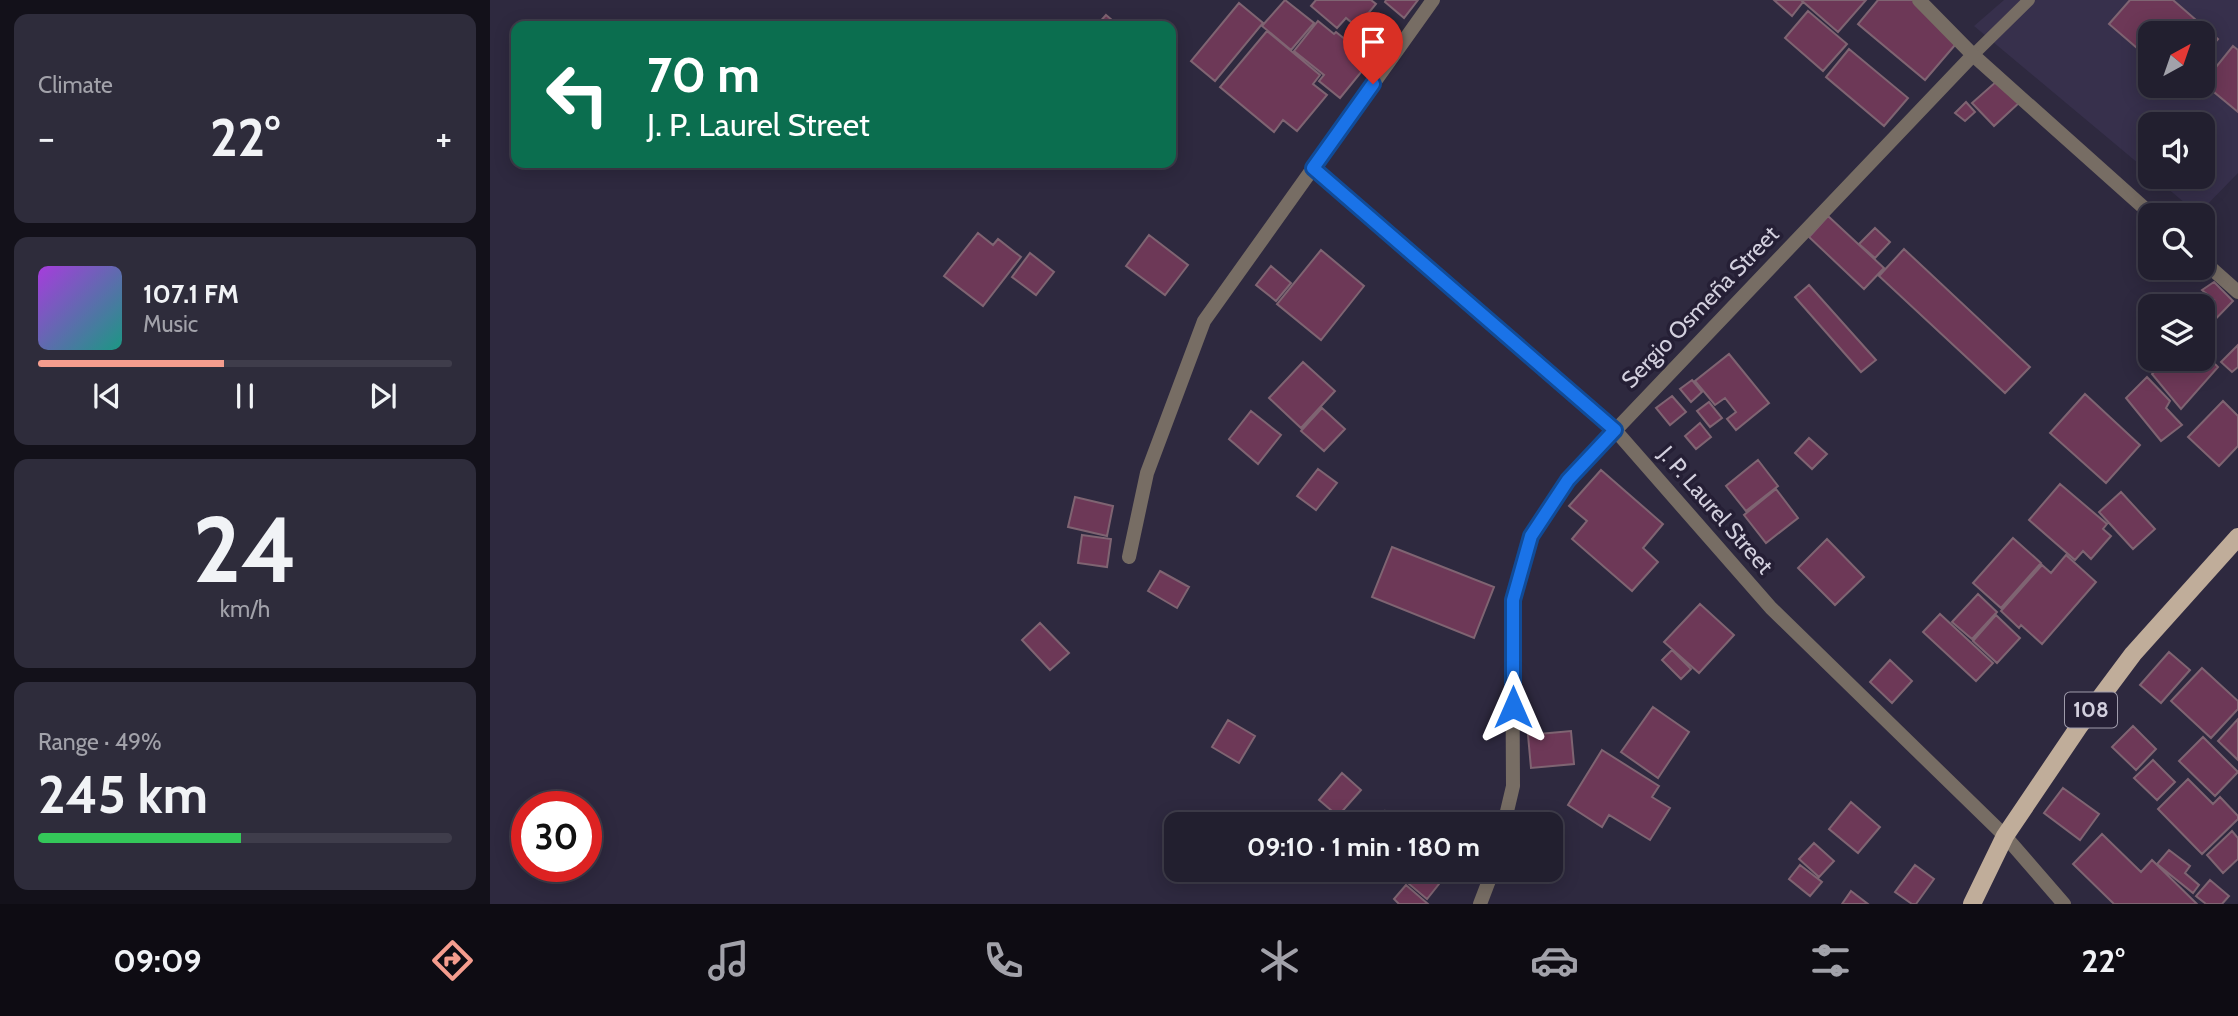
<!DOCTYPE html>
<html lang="en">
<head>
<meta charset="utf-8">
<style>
  body { margin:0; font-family:Cabin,sans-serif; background:#2e2c3b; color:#f1f3f6; height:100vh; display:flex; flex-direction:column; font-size:26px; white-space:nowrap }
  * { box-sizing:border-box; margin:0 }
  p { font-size:23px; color:#a2a2aa }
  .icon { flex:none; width:38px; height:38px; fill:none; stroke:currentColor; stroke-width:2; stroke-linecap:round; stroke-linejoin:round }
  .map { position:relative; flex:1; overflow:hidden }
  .details { display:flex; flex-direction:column; gap:14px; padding:14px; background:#13111a; width:490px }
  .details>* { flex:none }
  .guide { position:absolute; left:21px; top:21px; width:665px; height:147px; border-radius:14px; box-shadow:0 4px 18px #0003,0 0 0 2px #3f3d4b; background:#0b6e4f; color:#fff; overflow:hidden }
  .needle { width:46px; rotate:40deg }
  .buttons { position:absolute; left:1648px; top:21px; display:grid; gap:14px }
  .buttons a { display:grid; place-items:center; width:77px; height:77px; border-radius:14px; background:#221f2f; box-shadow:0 4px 18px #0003,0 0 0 2px #3f3d4b; font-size:35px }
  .speed { position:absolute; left:21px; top:791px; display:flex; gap:14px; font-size:35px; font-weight:700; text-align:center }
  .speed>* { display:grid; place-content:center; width:91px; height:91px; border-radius:50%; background:#221f2f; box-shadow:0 4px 18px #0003,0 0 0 2px #3f3d4b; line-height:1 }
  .speed .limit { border:10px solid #d22; background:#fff; color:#111 }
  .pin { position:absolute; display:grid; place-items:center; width:60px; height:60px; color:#fff; margin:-72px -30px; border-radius:50% 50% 50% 0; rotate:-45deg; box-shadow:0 0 7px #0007 }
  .pin .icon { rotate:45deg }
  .me { position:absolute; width:77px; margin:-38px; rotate:0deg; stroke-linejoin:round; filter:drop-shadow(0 0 5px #0008) }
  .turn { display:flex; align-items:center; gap:24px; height:147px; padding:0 21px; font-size:32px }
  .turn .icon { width:91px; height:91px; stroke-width:2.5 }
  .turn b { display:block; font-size:49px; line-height:60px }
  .big { font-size:52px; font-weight:700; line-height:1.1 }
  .details .tile { flex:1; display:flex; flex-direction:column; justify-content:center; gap:10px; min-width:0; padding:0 24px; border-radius:14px; background:#2e2c3b }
  .details .dial { align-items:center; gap:0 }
  .dial b { font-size:91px; line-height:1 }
  .song { display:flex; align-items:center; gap:21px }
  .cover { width:84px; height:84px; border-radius:10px; background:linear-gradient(135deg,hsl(280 70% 55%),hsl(170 70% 35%)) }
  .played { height:7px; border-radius:4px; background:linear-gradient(90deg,#f59d8e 45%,#3f3d4b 45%) }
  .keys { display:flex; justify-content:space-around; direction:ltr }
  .heat { display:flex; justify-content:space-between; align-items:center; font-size:38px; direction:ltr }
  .charge { height:10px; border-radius:5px; background:linear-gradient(90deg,#34c759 49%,#3f3d4b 0) }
  .trip { position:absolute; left:674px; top:812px; width:399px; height:70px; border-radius:14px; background:#221f2f; box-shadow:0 4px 18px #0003,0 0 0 2px #3f3d4b; font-weight:700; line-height:70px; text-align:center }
  .tabs { display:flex; height:112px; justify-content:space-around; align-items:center; background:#0e0c13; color:#a2a2aa }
  .tabs .icon { width:49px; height:49px }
  .tabs .on { color:#f59d8e }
  .tabs b { font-size:32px; color:#f1f3f6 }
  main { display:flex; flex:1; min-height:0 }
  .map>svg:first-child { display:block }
  .built { fill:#37304c; fill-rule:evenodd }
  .building { fill:#6d3857; stroke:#7f6472; stroke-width:2 }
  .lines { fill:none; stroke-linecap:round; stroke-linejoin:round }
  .lane { stroke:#776d64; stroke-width:12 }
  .street { stroke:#776d64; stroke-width:14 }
  .primary { stroke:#c0ad9a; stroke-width:18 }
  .route-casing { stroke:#114b97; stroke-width:18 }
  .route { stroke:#1a73e8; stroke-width:12 }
  .labels { text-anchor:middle; stroke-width:7; stroke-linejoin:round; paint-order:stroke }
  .shield { fill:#251f35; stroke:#9f9bab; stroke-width:2 }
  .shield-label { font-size:21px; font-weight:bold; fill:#d3d0de }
  .street-label { font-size:23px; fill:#d3d0de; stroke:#251f35 }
</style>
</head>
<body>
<main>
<section class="details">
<div class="tile"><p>Climate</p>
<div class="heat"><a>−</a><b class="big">22°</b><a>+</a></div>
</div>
<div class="tile">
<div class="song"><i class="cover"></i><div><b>107.1 FM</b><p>Music</p></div></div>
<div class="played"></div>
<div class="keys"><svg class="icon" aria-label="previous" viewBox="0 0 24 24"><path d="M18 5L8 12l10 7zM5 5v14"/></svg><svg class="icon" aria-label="pause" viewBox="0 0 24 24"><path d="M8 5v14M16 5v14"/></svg><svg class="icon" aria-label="next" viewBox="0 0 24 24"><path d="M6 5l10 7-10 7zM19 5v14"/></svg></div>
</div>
<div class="tile dial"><b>24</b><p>km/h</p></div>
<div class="tile"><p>Range · 49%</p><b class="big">245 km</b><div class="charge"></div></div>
</section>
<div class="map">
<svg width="1748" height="904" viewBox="0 0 1748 904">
  <rect width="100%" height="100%" fill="#2e293f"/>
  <!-- built -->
  <path class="built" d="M1514 0H1748V173L1708 214 1664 177H1713V124H1661V174L1484 26ZM1661 33H1713V86H1661Z"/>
  <!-- building -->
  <path class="building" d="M795 0 824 23 801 50 772 26Z
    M826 0H881L886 4 867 27 856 18 847 28 821 6Z
    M896 0H928L914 18 895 2Z
    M1284 0H1311L1313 2 1302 16Z
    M1311 0H1376L1348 32Z
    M1388 0H1427L1471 38 1435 80 1368 24Z
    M1640 0H1683L1728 39 1713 56V33H1661V60L1619 24Z
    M749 3 773 23 725 81 701 61Z
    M1318 11 1357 44 1333 71 1295 38Z
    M616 15 629 26H606Z
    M828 21 844 34 846 32 881 60 850 98 829 81 834 75 804 51Z
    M777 31 830 75 823 84 837 95 807 131 793 120 784 132 730 87Z
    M1743 46 1748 50V112L1713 83Z
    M1359 49 1418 98 1394 126 1336 77Z
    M1508 80 1531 101 1504 126 1482 103Z
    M1476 102 1485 112 1475 121 1465 113Z
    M1338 216 1394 268 1374 289 1319 237Z
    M1385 228 1400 242 1385 258 1369 244Z
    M488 233 503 245 508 239 531 257 493 306 454 276Z
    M659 235 698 265 675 295 636 266Z
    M1414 249 1540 367 1515 393 1389 276Z
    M831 250 874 286 831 340 787 304Z
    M540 253 564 272 546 295 522 277Z
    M781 266 801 283 786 301 766 285Z
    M1724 282 1743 301 1713 332V310L1724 300 1712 290Z
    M1319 285 1386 360 1371 372 1305 297Z
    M1748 345V367L1742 372 1731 362Z
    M1713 352 1728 367 1691 409 1662 374 1677 359H1713Z
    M1239 354 1279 403 1246 430 1237 419 1246 412 1235 398 1225 405 1205 381Z
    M813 362 845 391 811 428 779 398Z
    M1657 377 1680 401 1676 408 1692 425 1671 441 1636 398Z
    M1202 380 1212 392 1201 402 1190 389Z
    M1595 394 1650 445 1616 483 1560 433Z
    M1182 396 1196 412 1180 425 1166 408Z
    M1733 401 1748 416V446L1729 466 1698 437Z
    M1219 402 1232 418 1220 427 1207 411Z
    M832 408 855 429 834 451 811 431Z
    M761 411 791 435 768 464 739 439Z
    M1210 423 1221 437 1206 449 1195 436Z
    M1319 438 1337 454 1322 469 1305 453Z
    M1268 460 1288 486 1256 511 1236 486Z
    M828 469 847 483 826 510 807 496Z
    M1111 470 1173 524 1153 548 1168 562 1142 591 1082 539 1097 521 1079 506Z
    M1570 484 1617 524 1613 529 1621 536 1601 559 1593 551 1585 560 1539 520Z
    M1286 489 1308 518 1276 543 1254 515Z
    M1631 492 1665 529 1643 549 1609 512Z
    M585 497 623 506 617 536 578 527Z
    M592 535 621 539 617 567 588 563Z
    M1523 538 1551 563 1511 608 1483 583Z
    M1337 539 1374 577 1345 605 1308 568Z
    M902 547 1004 587 984 638 882 597Z
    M1576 555 1606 582 1552 644 1531 625 1529 628 1511 611 1552 565 1561 573Z
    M670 571 699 587 687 608 658 591Z
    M1488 594 1507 612 1482 639 1462 622Z
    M1210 604 1244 635 1209 673 1174 642Z
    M1450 614 1503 663 1486 681 1433 632Z
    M1506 615 1530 638 1507 663 1483 641Z
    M550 623 579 653 560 670 532 640Z
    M1182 650 1201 669 1191 679 1172 660Z
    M1679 652 1700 670 1671 703 1650 685Z
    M1400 660 1422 681 1402 703 1380 682Z
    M1712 668 1748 701V709L1721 738 1681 701Z
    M1163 707 1199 732 1168 778 1131 752Z
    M1748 719V760L1728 741Z
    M738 720 765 736 749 763 722 747Z
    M1643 726 1666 749 1646 770 1622 747Z
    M1081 731 1084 764 1041 768 1038 735Z
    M1713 737 1748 772 1725 796 1689 761Z
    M1112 750 1169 786 1162 797 1180 808 1160 840 1119 815 1112 827 1078 805Z
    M1663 760 1685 782 1667 800 1644 778Z
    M852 773 871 790 848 816 829 800Z
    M1698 779 1723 804 1730 797 1748 816V819L1712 854 1668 809Z
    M1573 788 1609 814 1590 840 1554 813Z
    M1361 802 1390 827 1368 853 1339 829Z
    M895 811 910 824H883Z
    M1742 831 1748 838V859L1733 873 1717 855Z
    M1612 834 1651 872 1662 860 1707 904H1624L1583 864Z
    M1324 843 1344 861 1329 877 1309 859Z
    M1679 850 1700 866 1695 873 1709 885 1703 893 1667 864Z
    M1310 865 1332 882 1320 896 1299 879Z
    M1425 865 1444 879 1426 904H1422L1405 892Z
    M931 870 949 884 937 899 919 884Z
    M1720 880 1739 896 1732 904H1716L1706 896Z
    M916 885 938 904H909L904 899Z
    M1361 891 1378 904H1352Z"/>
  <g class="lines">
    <!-- lane -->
    <path class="lane" d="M1483 55 1539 0"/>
    <!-- street -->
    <path class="street" d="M1429 0 1483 55 1662 215
      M823 168 1125 430 1281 608 1515 836 1574 904
      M1713 261 1748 292
      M639 557 657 473 714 321 943 0
      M1014 824 1023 786 1022 600 1041 536 1078 480 1483 55
      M990 904 1003 870"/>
    <!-- primary -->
    <path class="primary" d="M1482 904 1515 836 1590 725 1643 654 1748 537"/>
  </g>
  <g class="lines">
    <!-- route casing -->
    <g class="route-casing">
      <path id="route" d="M883 84 823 168 1125 430 1078 480 1041 536 1023 600V707"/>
    </g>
    <!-- route -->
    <use href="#route" class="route"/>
  </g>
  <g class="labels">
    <!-- shield labels -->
    <rect class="shield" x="1575" y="692.5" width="52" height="35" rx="5"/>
    <g class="shield-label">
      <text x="1601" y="717">108</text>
    </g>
    <!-- street labels -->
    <g class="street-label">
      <text transform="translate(1210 307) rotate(-46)" y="8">Sergio Osmeña Street</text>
      <text transform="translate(1226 510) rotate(49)" y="8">J. P. Laurel Street</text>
    </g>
  </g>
</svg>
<div class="buttons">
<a><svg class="needle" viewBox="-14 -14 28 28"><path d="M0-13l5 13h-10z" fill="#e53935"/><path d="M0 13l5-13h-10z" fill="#a2a2aa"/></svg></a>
<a><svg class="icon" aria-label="sound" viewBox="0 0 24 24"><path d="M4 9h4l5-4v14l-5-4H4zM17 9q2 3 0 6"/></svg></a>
<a><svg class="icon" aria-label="search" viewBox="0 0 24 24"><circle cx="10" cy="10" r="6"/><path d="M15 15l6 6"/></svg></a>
<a><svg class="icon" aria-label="layers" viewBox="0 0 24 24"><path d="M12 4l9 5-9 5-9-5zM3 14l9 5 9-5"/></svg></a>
</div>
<div class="speed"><div class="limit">30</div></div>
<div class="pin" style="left:883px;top:84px;background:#d93025"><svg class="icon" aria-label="arrive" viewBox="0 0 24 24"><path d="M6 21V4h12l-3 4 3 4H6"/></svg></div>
<svg class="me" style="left:1023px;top:707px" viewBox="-20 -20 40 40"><path d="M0-17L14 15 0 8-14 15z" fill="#1a73e8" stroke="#fff" stroke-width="4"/></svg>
<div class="trip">09:10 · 1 min · 180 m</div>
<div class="guide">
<div class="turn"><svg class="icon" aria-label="left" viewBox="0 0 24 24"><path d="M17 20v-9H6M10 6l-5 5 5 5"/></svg><div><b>70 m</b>J. P. Laurel Street</div></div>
</div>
</div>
</main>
<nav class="tabs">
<b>09:09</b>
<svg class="icon on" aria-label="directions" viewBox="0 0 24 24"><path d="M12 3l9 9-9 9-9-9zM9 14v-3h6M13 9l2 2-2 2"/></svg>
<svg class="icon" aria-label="music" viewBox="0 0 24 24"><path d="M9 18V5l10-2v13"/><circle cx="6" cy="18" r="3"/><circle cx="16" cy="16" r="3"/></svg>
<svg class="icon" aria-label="phone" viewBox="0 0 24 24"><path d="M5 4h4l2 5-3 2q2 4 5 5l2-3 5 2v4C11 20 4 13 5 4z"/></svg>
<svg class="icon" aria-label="climate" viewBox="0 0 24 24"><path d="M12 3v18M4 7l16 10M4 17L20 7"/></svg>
<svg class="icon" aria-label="car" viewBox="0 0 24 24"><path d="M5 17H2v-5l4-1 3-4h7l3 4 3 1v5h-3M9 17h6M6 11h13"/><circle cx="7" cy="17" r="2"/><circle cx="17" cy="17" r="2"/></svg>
<svg class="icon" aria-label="filters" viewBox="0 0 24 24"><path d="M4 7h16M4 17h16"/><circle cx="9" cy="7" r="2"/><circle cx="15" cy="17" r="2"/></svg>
<b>22°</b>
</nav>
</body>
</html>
